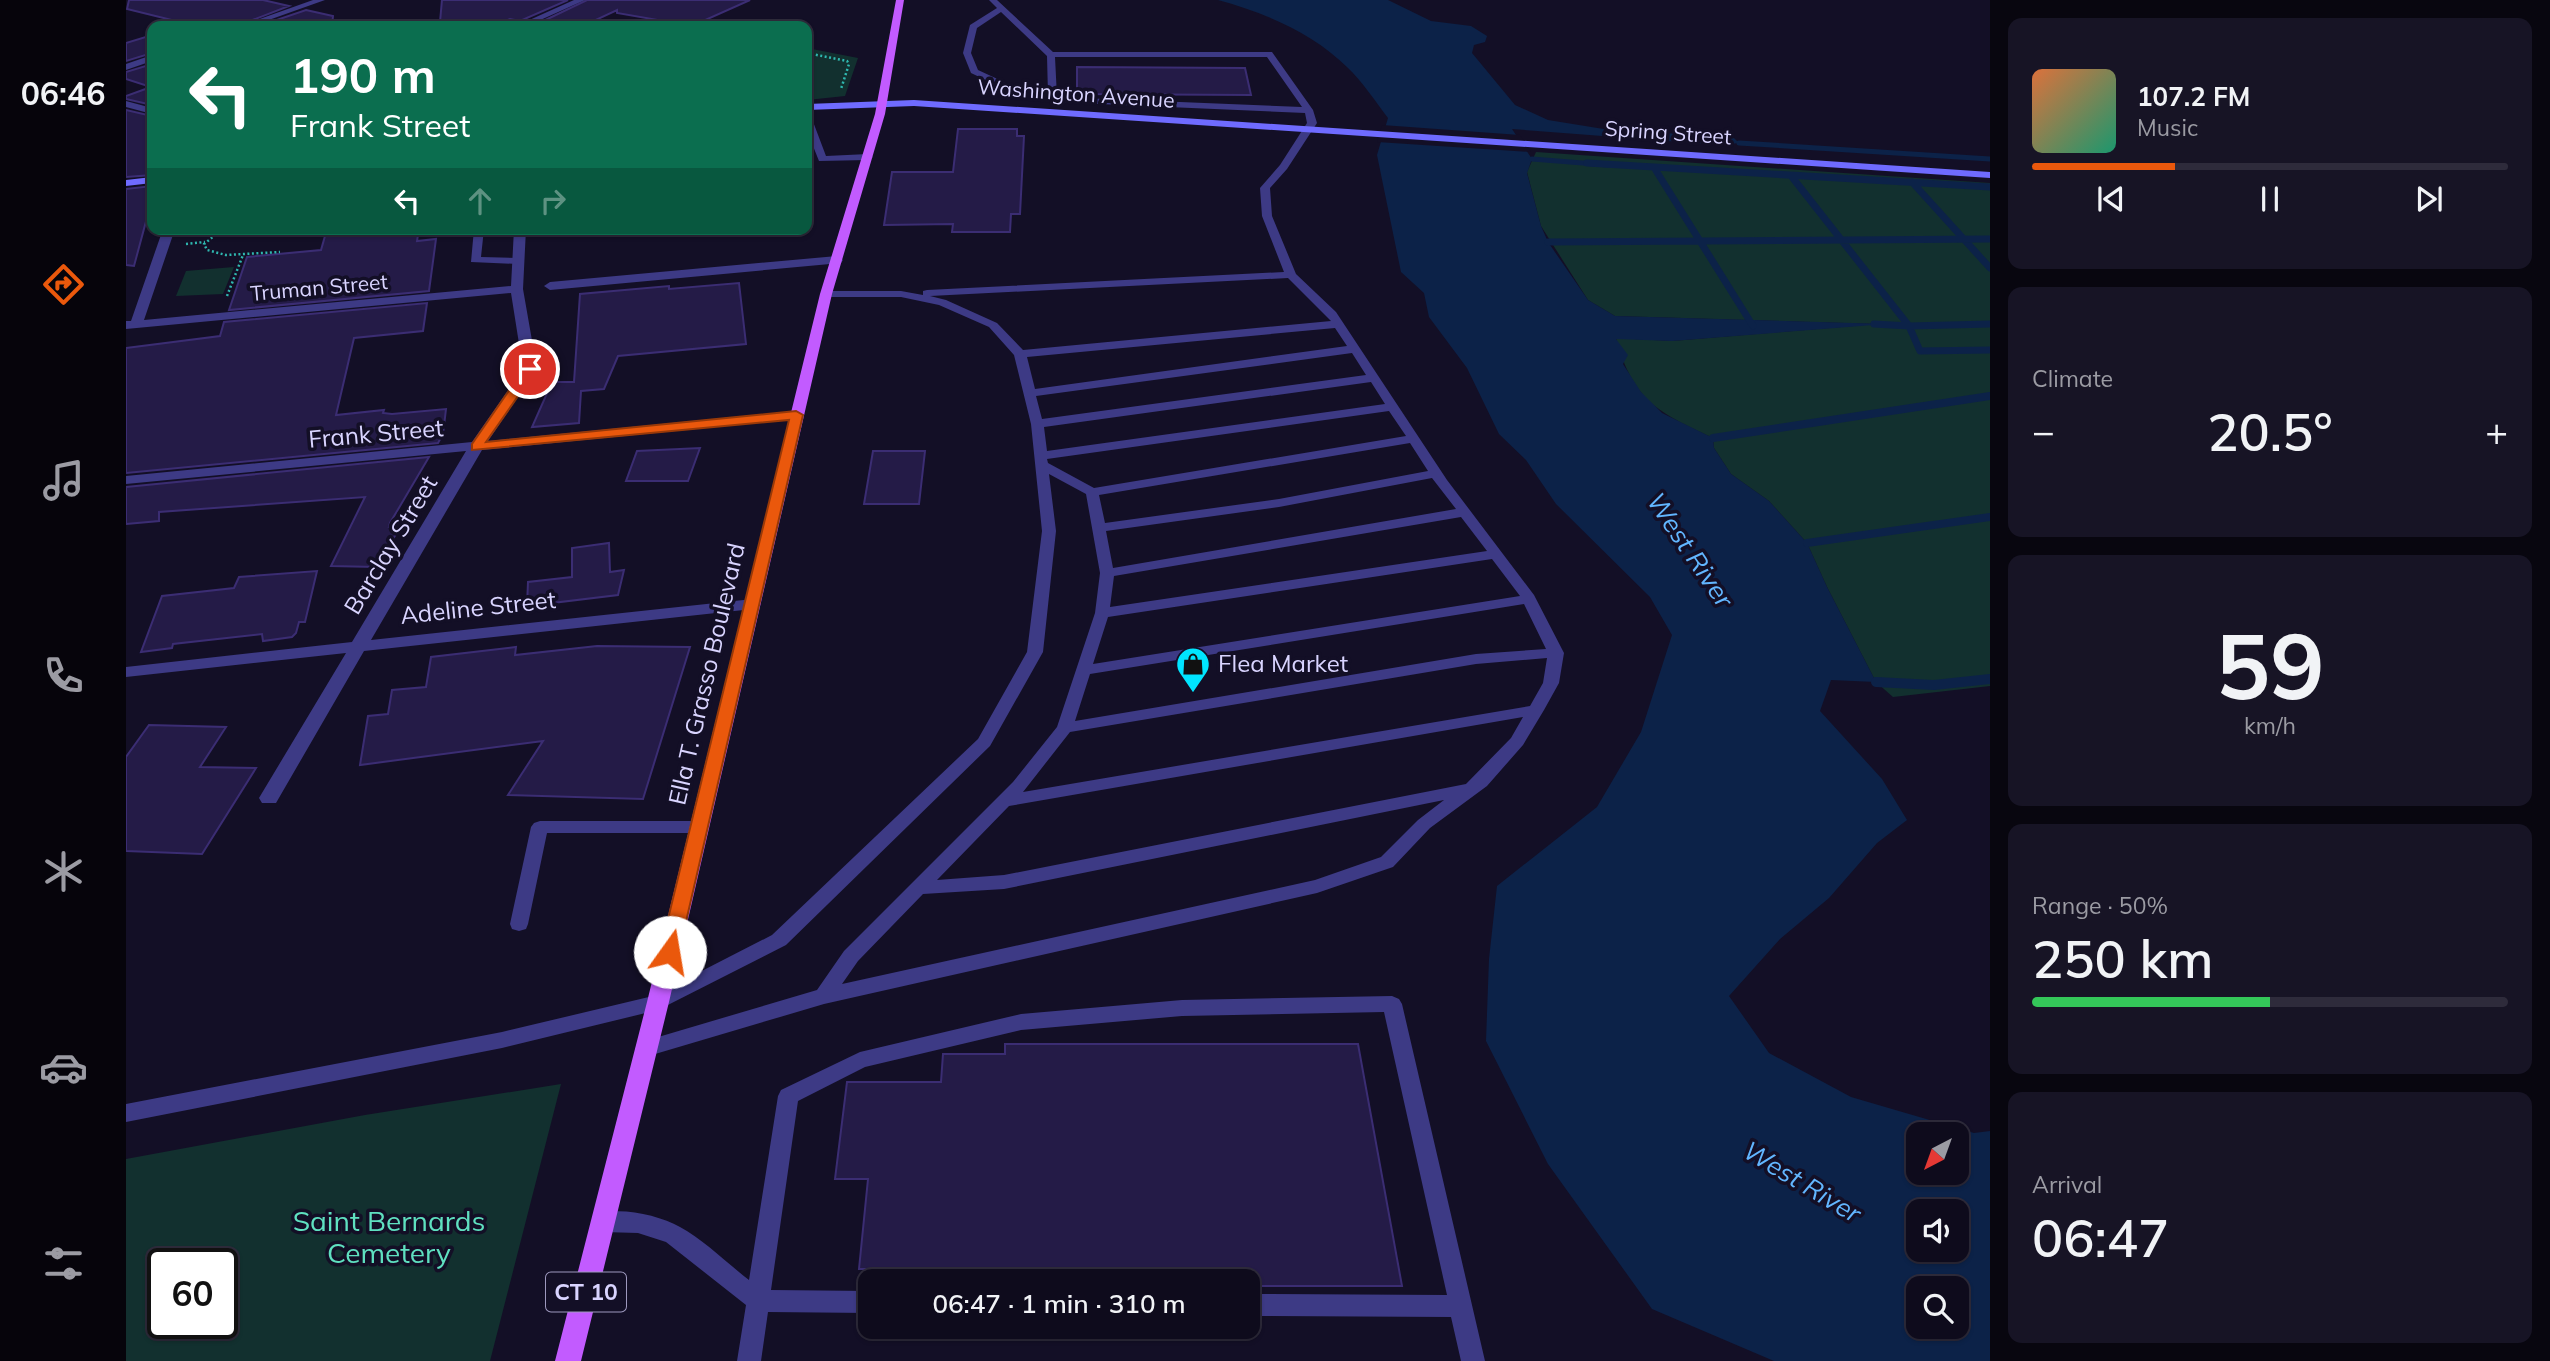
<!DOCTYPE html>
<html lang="en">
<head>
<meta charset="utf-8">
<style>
  body { margin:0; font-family:Mulish,sans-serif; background:#171425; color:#f1f3f6; height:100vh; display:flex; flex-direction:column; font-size:26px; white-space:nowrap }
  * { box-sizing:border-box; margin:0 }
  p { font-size:23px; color:#9b9ba3 }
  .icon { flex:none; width:38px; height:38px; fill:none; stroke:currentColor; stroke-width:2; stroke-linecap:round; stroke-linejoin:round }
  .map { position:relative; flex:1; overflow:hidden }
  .panel { display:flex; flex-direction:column; gap:18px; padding:18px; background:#08060f; width:560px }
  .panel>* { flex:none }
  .banner { position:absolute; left:21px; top:21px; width:665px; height:214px; border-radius:14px; box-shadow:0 2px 5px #0004,0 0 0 2px #2e2b3b; background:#0b6e4f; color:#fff; overflow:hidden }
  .needle { width:46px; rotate:221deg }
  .buttons { position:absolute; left:1780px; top:1122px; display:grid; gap:14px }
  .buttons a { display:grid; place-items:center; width:63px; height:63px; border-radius:14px; background:#0e0b1c; box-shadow:0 2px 5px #0004,0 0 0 2px #2e2b3b; font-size:35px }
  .speed { position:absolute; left:21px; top:1248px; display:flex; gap:14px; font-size:35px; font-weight:700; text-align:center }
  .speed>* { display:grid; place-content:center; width:91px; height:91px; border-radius:50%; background:#0e0b1c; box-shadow:0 2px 5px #0004,0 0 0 2px #2e2b3b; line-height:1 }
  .speed .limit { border:4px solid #111; border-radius:10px; background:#fff; color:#111 }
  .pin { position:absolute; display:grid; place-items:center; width:60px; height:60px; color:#fff; margin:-30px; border:4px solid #fff; border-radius:50%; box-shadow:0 2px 7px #0007 }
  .me { position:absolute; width:77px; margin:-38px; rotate:13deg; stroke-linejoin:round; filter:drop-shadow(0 0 5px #0008) }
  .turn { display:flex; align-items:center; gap:24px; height:147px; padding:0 28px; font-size:32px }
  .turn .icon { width:91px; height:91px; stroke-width:2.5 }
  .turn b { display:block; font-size:49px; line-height:60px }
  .lanes { display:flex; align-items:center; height:66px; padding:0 28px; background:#0003; justify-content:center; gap:35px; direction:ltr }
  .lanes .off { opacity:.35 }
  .big { font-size:52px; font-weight:600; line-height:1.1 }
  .panel .widget { flex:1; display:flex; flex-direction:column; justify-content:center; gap:10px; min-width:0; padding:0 24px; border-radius:14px; background:#171425 }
  .panel .dial { align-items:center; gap:0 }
  .dial b { font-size:91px; line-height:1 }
  .song { display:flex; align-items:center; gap:21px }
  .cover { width:84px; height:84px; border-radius:10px; background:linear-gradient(135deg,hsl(20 70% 55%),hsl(160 70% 35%)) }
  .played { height:7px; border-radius:4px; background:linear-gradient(90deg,#ea580c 30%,#2e2b3b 30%) }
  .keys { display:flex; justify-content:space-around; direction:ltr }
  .heat { display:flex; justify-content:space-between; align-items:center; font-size:38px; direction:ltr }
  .charge { height:10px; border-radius:5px; background:linear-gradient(90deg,#34c759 50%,#2e2b3b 0) }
  .trip { position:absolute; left:732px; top:1269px; width:402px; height:70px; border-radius:14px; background:#0e0b1c; box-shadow:0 2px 5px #0004,0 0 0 2px #2e2b3b; font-weight:600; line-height:70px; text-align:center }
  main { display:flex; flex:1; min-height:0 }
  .dock { display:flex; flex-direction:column; width:126px; justify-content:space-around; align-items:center; background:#06040b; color:#9b9ba3 }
  .dock .icon { width:49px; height:49px }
  .dock .selected { color:#ea580c }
  .dock b { font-size:32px; color:#f1f3f6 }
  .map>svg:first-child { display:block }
  .green { fill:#12302f; fill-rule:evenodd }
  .water { fill:#0c2248; fill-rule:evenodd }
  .pier { fill:#130f26 }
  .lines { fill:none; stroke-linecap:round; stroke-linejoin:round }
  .stream-far3 { stroke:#0c2248; stroke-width:5 }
  .stream-far2 { stroke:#0c2248; stroke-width:7 }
  .stream-far1 { stroke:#0c2248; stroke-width:8 }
  .stream { stroke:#0c2248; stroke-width:10 }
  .building { fill:#241b47; stroke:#3b2d73; stroke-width:2 }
  .path { stroke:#2fb8b0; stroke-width:2.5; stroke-dasharray:2 2.5; stroke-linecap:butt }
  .lane { fill:#3d3a85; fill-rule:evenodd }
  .street { fill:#3d3a85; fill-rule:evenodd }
  .secondary { fill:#6f6bff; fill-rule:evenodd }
  .primary { fill:#c25bff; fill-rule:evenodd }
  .route { fill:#ea580c; stroke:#983908; stroke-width:2 }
  .labels { text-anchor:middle; stroke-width:7; stroke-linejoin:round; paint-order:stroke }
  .far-street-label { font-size:21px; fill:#d9d4ff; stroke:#130f26 }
  .shield { fill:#130f26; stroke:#9e99be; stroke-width:2 }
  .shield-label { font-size:23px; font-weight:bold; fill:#d9d4ff }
  .street-label { font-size:24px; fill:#d9d4ff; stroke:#130f26 }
  .poi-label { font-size:24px; fill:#d9d4ff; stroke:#130f26; text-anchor:start }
  .water-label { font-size:26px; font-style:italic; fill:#62b6ff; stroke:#130f26 }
  .near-park-label { font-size:28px; fill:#5fe0c0; stroke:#130f26 }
</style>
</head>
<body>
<main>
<nav class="dock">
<b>06:46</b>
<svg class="icon selected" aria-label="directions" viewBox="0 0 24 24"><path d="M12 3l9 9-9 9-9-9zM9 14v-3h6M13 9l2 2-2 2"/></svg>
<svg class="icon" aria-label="music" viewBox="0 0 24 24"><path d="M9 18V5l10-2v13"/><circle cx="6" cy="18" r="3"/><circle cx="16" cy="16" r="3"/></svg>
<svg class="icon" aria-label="phone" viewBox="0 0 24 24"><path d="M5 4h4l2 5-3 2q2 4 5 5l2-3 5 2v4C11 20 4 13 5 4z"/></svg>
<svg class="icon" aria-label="climate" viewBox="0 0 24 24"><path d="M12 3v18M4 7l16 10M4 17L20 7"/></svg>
<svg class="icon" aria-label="car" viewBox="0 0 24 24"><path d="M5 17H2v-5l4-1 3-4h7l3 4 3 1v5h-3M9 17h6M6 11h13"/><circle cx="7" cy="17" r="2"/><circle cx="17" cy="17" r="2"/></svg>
<svg class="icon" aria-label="filters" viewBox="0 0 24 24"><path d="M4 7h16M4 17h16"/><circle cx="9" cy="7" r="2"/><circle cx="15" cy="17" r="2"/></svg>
</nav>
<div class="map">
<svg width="1864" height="1361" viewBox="0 0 1864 1361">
  <rect width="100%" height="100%" fill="#130f26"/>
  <!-- green -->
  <path class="green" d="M681 48 732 58 719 96 681 100Z
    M1410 152 1864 183V686L1767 697 1750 682 1701 587 1681 543 1643 501 1605 474 1588 448 1587 438C1532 412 1507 401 1490 338L1546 341 1751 324 1489 316 1462 300 1415 226 1401 172Z
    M108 267 97 294 50 296 60 271Z
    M435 1084 364 1361H0V1159L239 1115ZM37 1264H96V1323H37Z"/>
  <!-- water -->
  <path class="water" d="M1092 0H1262L1305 21 1345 26 1361 36 1359 42 1348 45 1346 53 1389 105 1422 120 1490 131 1606 136 1613 143 1594 145 1386 129 1406 159 1401 173 1415 226 1422 242 1462 300 1489 316 1760 324 1546 341 1490 339 1502 355 1497 364 1515 392 1536 413 1587 438 1588 448 1605 474 1643 501 1681 543 1701 587 1750 682 1705 680 1694 711 1756 779 1781 820 1751 843 1703 898 1654 939 1603 996 1643 1053 1725 1097 1848 1133 1864 1131V1361H1648L1526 1309 1422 1164 1360 1041 1363 959 1371 886 1471 807 1515 732 1546 635 1524 597 1430 504 1400 460 1373 434 1341 368 1303 317 1298 293 1275 272 1251 155 1262 118C1249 101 1236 81 1221 67 1187 33 1137 12 1092 0ZM1792 1134H1830V1172H1792ZM1792 1211H1830V1250H1792ZM1792 1288H1830V1326H1792Z"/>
  <!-- pier -->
  <path class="pier" d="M1256 125 1394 135 1405 152 1251 142Z"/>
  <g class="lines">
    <!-- stream-far3 -->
    <path class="stream-far3" d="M1613 143 1864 159
      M1406 159 1482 165"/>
    <!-- stream-far2 -->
    <path class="stream-far2" d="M1461 163 1864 187
      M1529 169 1627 326
      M1666 177 1783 326 1864 324
      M1786 182 1864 268
      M1422 242 1864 239
      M1748 324 1783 326 1794 351 1864 350"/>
    <!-- stream-far1 -->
    <path class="stream-far1" d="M1587 438 1864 396
      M1681 543 1864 517"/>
    <!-- stream -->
    <path class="stream" d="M1750 682 1808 685 1864 679"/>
  </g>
  <!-- building -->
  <path class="building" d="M3 0H137L163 6 111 26H70L1 9Z
    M316 0H442L394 21 384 19 366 26H337L314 22Z
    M461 0H624L566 26 491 13V10L457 26 411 24Z
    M180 10 207 16 206 26H133Z
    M26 35V53L0 61V43Z
    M26 64V105L0 99V96L25 87 0 79V72Z
    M951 67 1119 68 1125 95 951 94Z
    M0 110 26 116V175L0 177Z
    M832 129H891V136H898L894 214H885L884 232H826L827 224 758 225 766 172H827Z
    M26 186V199L8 266 0 265V189Z
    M201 229H293L291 241 310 239 303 291 103 310 121 257 195 250Z
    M613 283 620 344 492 356 478 389 455 391 453 423 406 427 426 382H448L454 294 543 286V289Z
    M301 303 297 331 228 338 210 415 258 410 257 413 266 414 320 409 317 434 312 443 0 473V348L94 336 98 322Z
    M574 448 562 481H500L511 451Z
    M747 451H799L793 504H738Z
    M303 457 264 523 263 527H274L251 567 205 566 239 497 33 512V521L0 524V487Z
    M483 543 484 572 498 570 492 595 401 606 402 582 446 577V548Z
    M191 571 179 622H173L170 633 166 637 137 641 136 634 47 644 46 648 15 652 36 596 108 588 113 577Z
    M471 646 564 647 517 799 382 795 417 741 234 765 242 716 262 714 266 690 300 687 305 657 390 647 389 655Z
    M23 725 100 727 74 767 130 768 76 854 0 851V757Z
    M879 1044H1232L1276 1286H1122V1281H873V1269H733L742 1179H709L721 1082H815L817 1054H879Z"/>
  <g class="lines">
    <!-- path -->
    <path class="path" d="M681 53 721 61 723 64 715 89
      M97 229 78 244 81 250 100 255 154 252
      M60 244 79 242
      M101 296 117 255"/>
    <!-- lane -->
    <path class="lane" d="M863 0H871L927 52H1146L1187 110 1191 123 1161 169 1144 188 1146 216 1170 274 1210 312 1321 480 1408 595 1438 653 1433 683 1418 710 1397 745 1361 786 1304 828 1267 867 1191 893 698 1004 519 1057 512 1055 509 1049 512 1043 691 990 718 951 887 782 931 727 969 613 974 573 960 494 923 474 930 531 917 652 864 746 660 945 532 1010 376 1048 0 1122V1104L376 1032 527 996 646 935 852 739 901 652 916 531 905 424 888 355 863 327 813 305 775 297H700L694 294 700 291H775L797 295V291L801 290 1158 272 1136 216 1134 188 1154 165 1181 123 1179 113 927 102 885 92 845 73 837 53 844 25 871 8ZM875 12 921 56 922 95 891 88 852 70 845 53 851 28ZM929 57H1141L1176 107 931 97ZM1162 278 1205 321 897 350 871 323 820 300 804 296ZM1209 328 1221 346 909 389 901 357ZM1226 353 1240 375 916 419 910 396ZM1245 382 1259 404 921 451 918 427ZM1263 411 1280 436 968 488 922 463 921 459ZM1284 443 1302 471 1153 499 979 523 973 495ZM1306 478 1330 509 987 568 980 531 1153 507ZM1335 517 1361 551 984 607 988 576ZM1366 559 1394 596 967 664 982 617ZM1398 604 1420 649 1350 654 949 721 964 674ZM1421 658 1417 683 1404 706 897 792 944 732 1350 664ZM1397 717 1385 738 1340 784 878 875 811 880 883 806ZM1318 800 1292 820 1255 857 1189 880 716 984 732 961 797 894 878 889Z
      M681 116 686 119 700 156 742 154 747 157 742 160 693 161 681 131Z
      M348 229H358L355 257 392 258 397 261 392 264 345 262Z
      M414 821H573L579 823 582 827 579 831 573 833H421L402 924 400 929 393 931 386 929 384 924 405 827 408 823Z
      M1266 996 1273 999 1276 1004 1359 1361H1335L1325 1317 1122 1316V1294L1321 1295 1258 1012 1056 1016 895 1030 739 1067 672 1101 645 1290 744 1291V1313L642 1312 635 1361H611L620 1305 540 1242 512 1233 477 1232 469 1229 466 1222 469 1215C493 1206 532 1215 554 1227 577 1239 602 1264 623 1280L652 1096 655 1090 734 1052 895 1014 1056 1000Z"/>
    <!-- street -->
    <path class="street" d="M187 0H199L126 26H114Z
      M448 0H459L401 26H390Z
      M26 55V61L0 70V64Z
      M0 101 26 108V114L0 107Z
      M37 229H49L18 320 385 286 388 229H400L397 289 411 369 362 441 670 411 677 415 670 419 356 450 245 640 627 599 635 604 627 609 238 651 150 803H136L133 798 220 653 0 677V667L226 642 340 451 0 484V476L346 442 397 369 385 293 0 329V321H5Z
      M711 256 717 260 715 263 424 290 418 286 424 282Z"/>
    <!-- secondary -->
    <path class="secondary" d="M788 100 1864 172V178L788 106 681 110V104Z
      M26 177V183L0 186V180Z"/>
    <!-- primary -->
    <path class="primary" d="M770 0H778L759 114 706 294 543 1002 455 1361H429L521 1002 694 294 749 114Z"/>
  </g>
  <!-- route -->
  <path class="route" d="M404 365 411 369 360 442 670 411 677 415 553 952 550 957 544 959 537 957 534 952 663 420 346 450V444L400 366Z"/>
  <!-- icons -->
  <defs>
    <g id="shop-pin" transform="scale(1.75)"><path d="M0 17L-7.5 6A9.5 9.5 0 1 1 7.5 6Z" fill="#00e5ff" stroke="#130f26"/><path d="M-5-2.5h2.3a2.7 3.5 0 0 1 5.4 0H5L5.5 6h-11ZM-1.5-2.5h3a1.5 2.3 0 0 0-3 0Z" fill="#111"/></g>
  </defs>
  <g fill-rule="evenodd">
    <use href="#shop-pin" x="1067" y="664"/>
  </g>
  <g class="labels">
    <!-- far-street labels -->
    <g class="far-street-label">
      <text transform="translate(950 94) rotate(4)" y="7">Washington Avenue</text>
      <text transform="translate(1542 133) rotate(4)" y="7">Spring Street</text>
      <text transform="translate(193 288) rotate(-5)" y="7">Truman Street</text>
    </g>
    <!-- shield labels -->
    <rect class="shield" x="420" y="1272.5" width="80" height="39" rx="5"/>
    <g class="shield-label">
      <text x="460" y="1300">CT 10</text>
    </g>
    <!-- street labels -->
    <g class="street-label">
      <text transform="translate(250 434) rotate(-5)" y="8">Frank Street</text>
      <text transform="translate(265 545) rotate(-59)" y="8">Barclay Street</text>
      <text transform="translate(352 608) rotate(-6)" y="8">Adeline Street</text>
      <text transform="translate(581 674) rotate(-77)" y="8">Ella T. Grasso Boulevard</text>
    </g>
    <!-- poi labels -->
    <g class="poi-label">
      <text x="1092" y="672">Flea Market</text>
    </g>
    <!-- water labels -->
    <g class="water-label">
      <text transform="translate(1564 550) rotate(56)" y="9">West River</text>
      <text transform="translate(1676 1182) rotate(31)" y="9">West River</text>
    </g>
    <!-- near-park labels -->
    <g class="near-park-label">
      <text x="263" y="1231">Saint Bernards<tspan x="263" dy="32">Cemetery</tspan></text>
    </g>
  </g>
</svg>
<div class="buttons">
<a><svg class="needle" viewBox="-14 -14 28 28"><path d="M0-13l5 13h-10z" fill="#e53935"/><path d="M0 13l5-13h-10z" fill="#9b9ba3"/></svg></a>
<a><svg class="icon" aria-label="sound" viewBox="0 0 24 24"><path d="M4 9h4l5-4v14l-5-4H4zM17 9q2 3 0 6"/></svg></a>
<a><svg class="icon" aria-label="search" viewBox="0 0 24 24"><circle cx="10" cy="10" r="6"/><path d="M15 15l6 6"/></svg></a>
</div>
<div class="speed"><div class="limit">60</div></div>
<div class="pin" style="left:404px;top:369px;background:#d93025"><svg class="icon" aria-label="arrive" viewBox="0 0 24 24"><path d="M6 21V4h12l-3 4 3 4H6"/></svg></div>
<svg class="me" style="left:544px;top:952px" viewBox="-20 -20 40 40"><circle r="19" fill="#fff"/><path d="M0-13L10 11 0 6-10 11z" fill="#ea580c"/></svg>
<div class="trip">06:47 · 1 min · 310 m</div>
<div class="banner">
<div class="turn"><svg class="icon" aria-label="left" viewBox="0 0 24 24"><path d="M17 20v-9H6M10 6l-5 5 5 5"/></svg><div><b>190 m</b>Frank Street</div></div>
<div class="lanes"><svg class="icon" aria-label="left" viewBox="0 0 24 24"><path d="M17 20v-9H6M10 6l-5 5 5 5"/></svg><svg class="icon off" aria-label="ahead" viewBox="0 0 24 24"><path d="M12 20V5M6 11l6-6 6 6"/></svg><svg class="icon off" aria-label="right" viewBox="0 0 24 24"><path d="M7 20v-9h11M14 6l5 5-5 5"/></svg></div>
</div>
</div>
<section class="panel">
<div class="widget">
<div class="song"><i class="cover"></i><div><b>107.2 FM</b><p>Music</p></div></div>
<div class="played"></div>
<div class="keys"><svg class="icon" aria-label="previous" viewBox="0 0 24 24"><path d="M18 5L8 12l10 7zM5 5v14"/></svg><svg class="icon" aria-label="pause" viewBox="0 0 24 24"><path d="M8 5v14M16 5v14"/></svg><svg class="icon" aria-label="next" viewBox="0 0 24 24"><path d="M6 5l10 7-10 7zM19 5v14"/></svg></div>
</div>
<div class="widget"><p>Climate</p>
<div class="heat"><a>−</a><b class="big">20.5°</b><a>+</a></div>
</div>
<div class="widget dial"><b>59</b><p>km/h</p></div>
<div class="widget"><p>Range · 50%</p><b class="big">250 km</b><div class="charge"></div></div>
<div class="widget"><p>Arrival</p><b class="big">06:47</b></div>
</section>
</main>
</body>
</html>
